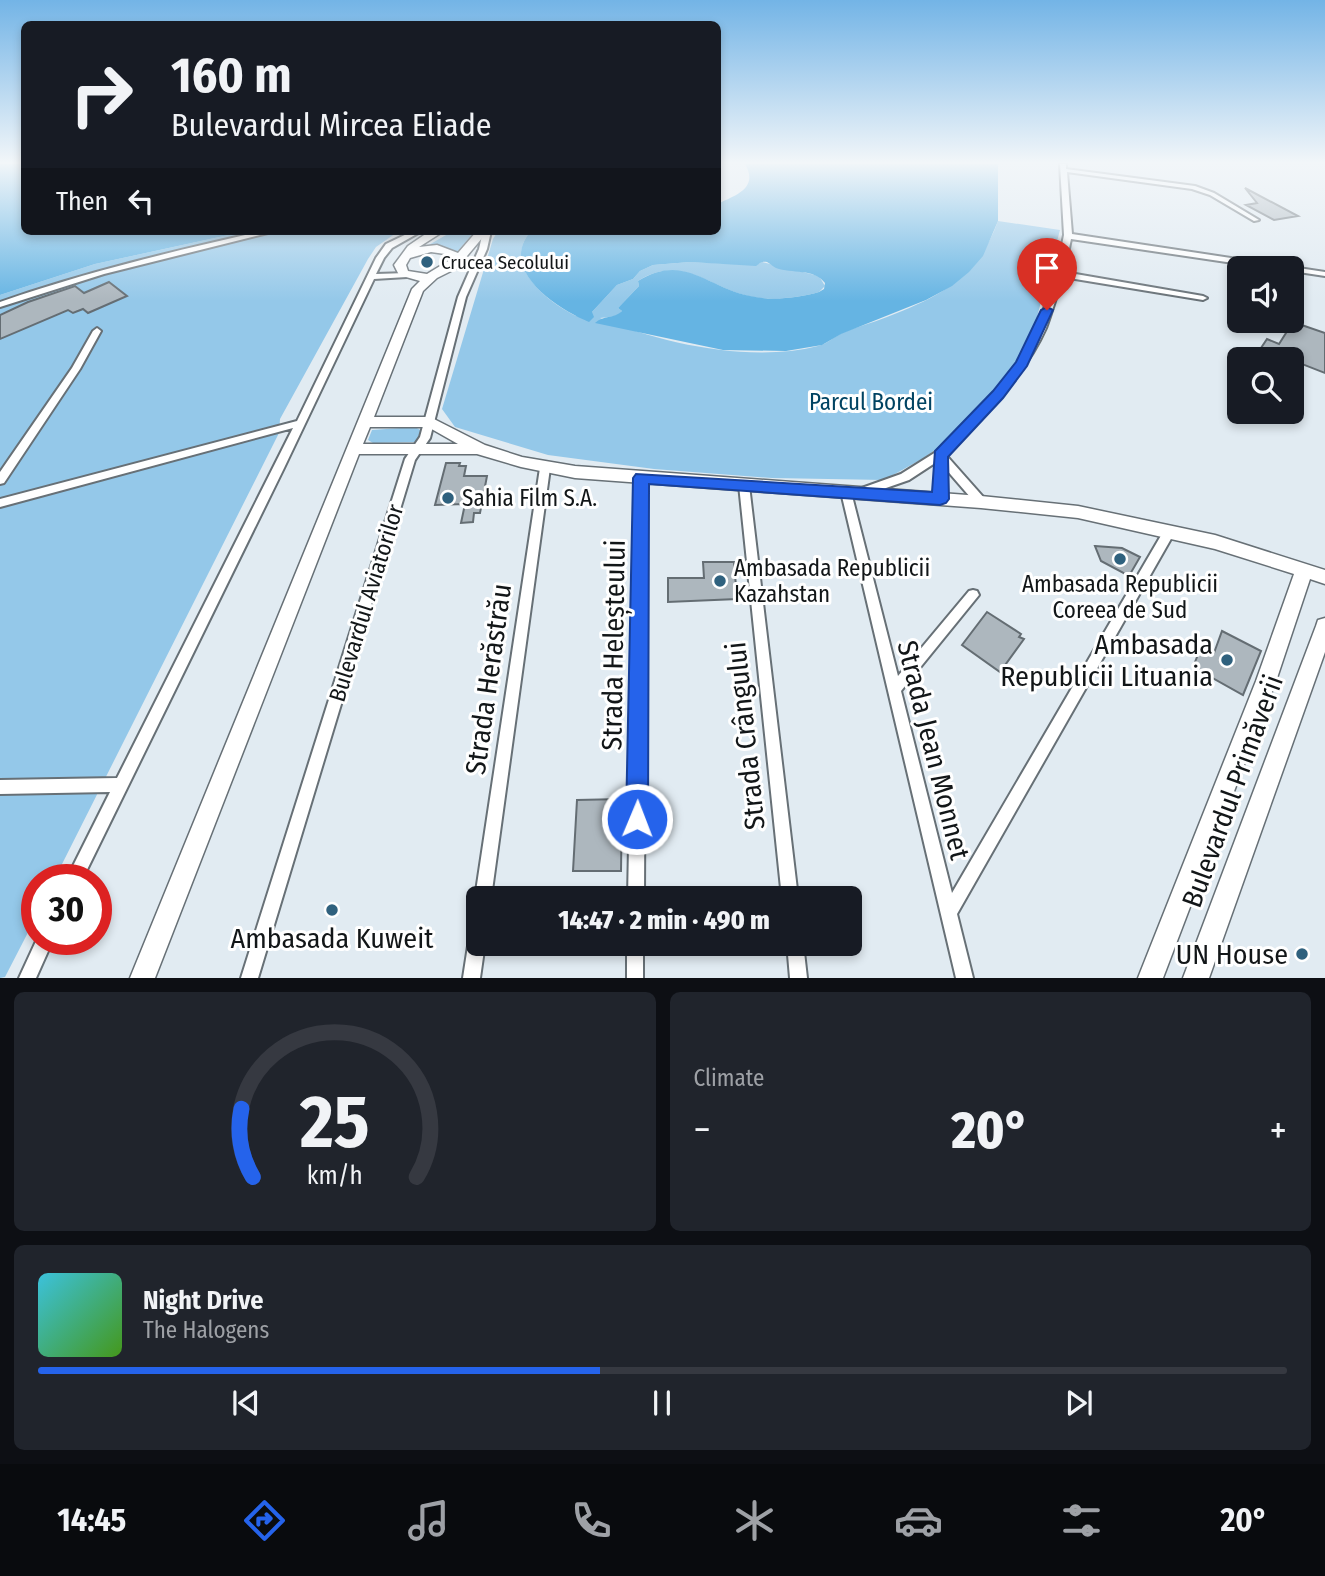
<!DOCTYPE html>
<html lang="en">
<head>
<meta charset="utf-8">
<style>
  body { margin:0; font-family:"Fira Sans Condensed",sans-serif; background:#20242c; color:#f1f3f6; height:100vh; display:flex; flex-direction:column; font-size:26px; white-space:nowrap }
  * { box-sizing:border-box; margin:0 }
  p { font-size:23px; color:#9ea1a6 }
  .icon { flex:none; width:38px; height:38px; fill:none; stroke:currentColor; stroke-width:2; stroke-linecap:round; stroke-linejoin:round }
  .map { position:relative; height:978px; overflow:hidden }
  .sheet { display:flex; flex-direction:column; gap:14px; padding:14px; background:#0d0f14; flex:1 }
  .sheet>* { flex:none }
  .guide { position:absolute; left:21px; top:21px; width:700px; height:214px; border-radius:10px; box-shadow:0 4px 10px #0003; background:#171b24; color:#f1f3f6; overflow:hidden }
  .buttons { position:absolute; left:1227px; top:256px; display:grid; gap:14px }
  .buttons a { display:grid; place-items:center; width:77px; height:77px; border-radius:10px; background:#171b24; box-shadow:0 4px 10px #0003; font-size:35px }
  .speed { position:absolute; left:21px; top:864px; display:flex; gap:14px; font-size:35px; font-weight:700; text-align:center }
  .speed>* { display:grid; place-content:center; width:91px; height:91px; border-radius:50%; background:#171b24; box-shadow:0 4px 10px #0003; line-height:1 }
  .speed .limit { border:10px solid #d22; background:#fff; color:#111 }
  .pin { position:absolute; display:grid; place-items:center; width:60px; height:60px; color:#fff; margin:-72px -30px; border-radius:50% 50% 50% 0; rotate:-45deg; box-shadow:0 0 7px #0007 }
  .pin .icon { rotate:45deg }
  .me { position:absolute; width:77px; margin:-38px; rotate:1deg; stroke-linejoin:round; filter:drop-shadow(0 0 5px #0008) }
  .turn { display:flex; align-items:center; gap:24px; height:147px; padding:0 35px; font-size:32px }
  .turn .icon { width:91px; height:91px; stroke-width:2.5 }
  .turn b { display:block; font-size:49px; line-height:60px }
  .then { display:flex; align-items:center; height:66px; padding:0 35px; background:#0003; gap:14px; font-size:26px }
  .big { font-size:52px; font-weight:800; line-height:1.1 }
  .sheet .tile { flex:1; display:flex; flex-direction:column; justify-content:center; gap:10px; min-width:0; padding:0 24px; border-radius:10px; background:#20242c }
  .sheet .dial { align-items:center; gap:0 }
  .dial svg { height:182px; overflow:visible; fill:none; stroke:#363941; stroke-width:7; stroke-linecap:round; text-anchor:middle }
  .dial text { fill:#f1f3f6; stroke:none }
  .song { display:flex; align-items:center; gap:21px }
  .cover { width:84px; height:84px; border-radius:10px; background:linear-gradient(135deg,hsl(190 70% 55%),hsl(100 70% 35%)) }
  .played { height:7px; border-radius:4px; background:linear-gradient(90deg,#2563eb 45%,#363941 45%) }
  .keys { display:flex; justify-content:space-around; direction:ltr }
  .heat { display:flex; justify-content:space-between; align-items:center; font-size:38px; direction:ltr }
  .sheet .tiles { flex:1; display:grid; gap:14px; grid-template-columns:1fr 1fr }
  .tile:last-child { grid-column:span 2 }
  .trip { position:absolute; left:466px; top:886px; width:396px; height:70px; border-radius:10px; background:#171b24; box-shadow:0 4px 10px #0003; font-weight:800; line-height:70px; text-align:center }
  .menu { display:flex; height:112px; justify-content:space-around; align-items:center; background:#090b0e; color:#9ea1a6 }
  .menu .icon { width:49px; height:49px }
  .menu .selected { color:#2563eb }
  .menu b { font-size:32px; color:#f1f3f6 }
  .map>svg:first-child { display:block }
  .green { fill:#94c8e9 }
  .water { fill:#65b4e3 }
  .building { fill:#adb7be; stroke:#646d73; stroke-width:2 }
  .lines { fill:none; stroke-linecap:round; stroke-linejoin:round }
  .street-casing { stroke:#677076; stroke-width:4 }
  .secondary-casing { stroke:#677076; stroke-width:3 }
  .street { fill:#fff; fill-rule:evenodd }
  .secondary { fill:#fff; fill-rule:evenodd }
  .route { fill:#2563eb; stroke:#184099; stroke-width:2 }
  .poi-dot { fill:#2f617e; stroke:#fff; stroke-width:2.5 }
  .labels { text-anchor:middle; stroke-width:6; stroke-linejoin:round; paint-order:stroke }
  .far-poi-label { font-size:19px; fill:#121618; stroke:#fff; text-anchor:start }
  .park-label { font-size:23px; fill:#004362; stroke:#fff }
  .poi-label { font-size:23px; fill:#121618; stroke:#fff; text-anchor:start }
  .street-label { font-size:23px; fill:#121618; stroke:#fff }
  .near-poi-label { font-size:28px; fill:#121618; stroke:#fff; text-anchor:end }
  .near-street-label { font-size:28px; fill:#121618; stroke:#fff }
</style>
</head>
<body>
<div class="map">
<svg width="1325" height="978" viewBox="0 0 1325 978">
  <rect width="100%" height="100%" fill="#e1ebf2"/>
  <!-- green -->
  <path class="green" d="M998 221 1060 230 1032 336 1014 369 951 439 922 459 884 480 772 478 654 469 548 455 455 427 442 409 493 239 498 231H531C501 265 547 302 576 316L592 312 617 285 633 279 640 271 653 265 690 262 756 265 762 262 819 276 825 286 819 292C798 298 770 301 748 296 709 287 681 254 638 281L639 286 618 308 622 311 617 316 600 318C663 344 751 363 818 346 827 344 834 337 842 333 856 327 872 323 887 317 941 296 977 278 998 221Z
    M247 231H399L376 247 368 259 280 419 279 433 54 880H37V915L5 977 0 978V295L95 264Z
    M453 231H475L457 252 445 247 427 246Z
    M415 427 422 431 417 442 373 443 368 440 372 430Z"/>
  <!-- water -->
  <path class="water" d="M0 164H24V231H247L95 264 0 295Z
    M745 164H998V221L983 256 969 272 952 286 926 300 841 334 822 345 786 351 723 350 595 323C603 315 614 319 622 311L618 308 639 286 638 281C684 252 708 288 750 296 771 301 798 298 819 292L824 289 825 283C814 268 792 274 776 268 774 267 769 263 767 262 762 261 760 263 756 266L690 262 653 265 640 271 633 279 617 285 592 312 594 317 589 322C558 309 497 270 531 231H718V204C733 196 760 189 745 164Z"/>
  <!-- building -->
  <path class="building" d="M1245 188 1298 216 1274 220 1246 205 1257 203Z
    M109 282 127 296 88 313 83 309 73 313 68 310 0 339V315L28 302 75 286 84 293Z
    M1293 322 1325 333V373L1261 348 1267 339 1279 344Z
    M446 463H460L459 466H466L464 476H487L480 513H474L473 522 461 523 465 504 435 505Z
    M1095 546 1122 548 1140 557 1129 576 1101 561Z
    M703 562H734L737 599 668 602V578H704Z
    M987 612 1021 634 1019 637 1024 639 1000 672 962 645Z
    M1222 631 1261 651 1243 695 1193 667 1201 647 1214 653Z
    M622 799 621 871H573L577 800Z"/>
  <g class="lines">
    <!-- street casing -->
    <g class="street-casing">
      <path id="street" d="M1060 164H1066V169L1195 186 1214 193 1259 220 1254 221 1210 195 1192 189 1067 172 1072 234 1284 266 1288 268H1267L1071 239 1064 272 1203 296 1207 298 1203 300 1063 277C1057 294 1052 312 1046 328 1024 378 982 416 946 455L985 499 986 502 985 505H977L945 468V499L944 502H936L935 499V463L909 480 863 496 859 495 858 492 859 489 901 474 936 452 995 392 1018 362 1037 329 1056 274 1064 235Z
        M263 231H276L104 274 0 307V302C86 272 174 251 263 231Z
        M413 231H422L392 248 384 258 376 274 407 273 411 275 407 277 374 279 284 468 82 880H66L110 792 0 794V780L117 778 293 428 0 507V499L297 421 376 258 386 244Z
        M483 231H491L487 249 466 297 430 438 415 460 258 978H241L405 459 420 437 458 297 479 249Z
        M1292 267 1325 272V276L1292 271V268H1289Z
        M97 328 101 331 80 369 4 483 0 484V472L72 368 93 331Z
        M545 464 550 468 491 898H478V904L475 898 540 468Z
        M641 474 646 478 644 898H628L636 478Z
        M744 481 749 485 798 898H782L739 485Z
        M846 488 851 492 898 676 969 591 973 590 977 591 979 595 901 691 952 893 1166 527H1174L1176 530 957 914 973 978H956L841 492Z
        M478 925V943H485L480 978H463L470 933 472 927Z
        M37 939 53 940 36 978H19Z
        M627 943H643V978H627Z
        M787 943H803L807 978H790Z"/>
    </g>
    <!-- secondary casing -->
    <g class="secondary-casing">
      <path id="secondary" d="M430 231H444L419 247 437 245 458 253 477 231H488L457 268 437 278 423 291 374 417H430L485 445 522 457 575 466 981 496 1078 506 1215 535 1325 570V584L1310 579 1276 681 1163 978H1138L1256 681 1294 574 1215 549 1078 518 981 508 575 478 521 467 477 454H359L155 978H130L412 289 420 281 399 275 394 265 408 246ZM431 252 445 254 450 260 427 274 408 271 406 265 410 258ZM370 427H428L458 444H363Z
        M1325 618V652L1209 978H1183L1316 626 1318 620Z"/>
    </g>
    <!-- street -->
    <use href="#street" class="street"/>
    <!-- secondary -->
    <use href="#secondary" class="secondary"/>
  </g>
  <!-- sky -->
  <linearGradient id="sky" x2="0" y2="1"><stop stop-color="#73b4e6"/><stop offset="0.54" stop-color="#f2f6f9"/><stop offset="1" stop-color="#f2f6f9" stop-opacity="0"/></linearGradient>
  <rect width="1325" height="301" fill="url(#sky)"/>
  <!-- route -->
  <path class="route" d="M1047 307 1053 310 1027 366 1003 398 948 457 949 499 946 503 940 505 649 484 648 819 645 827 637 830 629 827 626 819 633 478 636 474 932 492 935 451 993 391 1016 362 1041 310Z"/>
  <!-- markers -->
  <g class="poi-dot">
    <circle cx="427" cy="262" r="7"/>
    <circle cx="448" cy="498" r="7"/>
    <circle cx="1120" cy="559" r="7"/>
    <circle cx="720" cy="581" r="7"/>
    <circle cx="1227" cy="660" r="7"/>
    <circle cx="332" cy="910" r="7"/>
    <circle cx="1302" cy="954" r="7"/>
  </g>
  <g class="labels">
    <!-- far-poi labels -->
    <g class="far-poi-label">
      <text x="441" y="269">Crucea Secolului</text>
    </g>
    <!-- park labels -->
    <g class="park-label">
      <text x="871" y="410">Parcul Bordei</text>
    </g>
    <!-- poi labels -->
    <g class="poi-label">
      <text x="462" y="506">Sahia Film S.A.</text>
      <text x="734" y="576">Ambasada Republicii<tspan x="734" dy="26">Kazahstan</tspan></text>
      <text x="1120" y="592" text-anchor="middle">Ambasada Republicii<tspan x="1120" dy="26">Coreea de Sud</tspan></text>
    </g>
    <!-- street labels -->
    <g class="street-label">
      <text transform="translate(366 603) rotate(-73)" y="8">Bulevardul Aviatorilor</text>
    </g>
    <!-- near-poi labels -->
    <g class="near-poi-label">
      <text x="1213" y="654">Ambasada<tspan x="1213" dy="32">Republicii Lituania</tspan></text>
      <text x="332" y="948" text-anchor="middle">Ambasada Kuweit</text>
      <text x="1288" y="964">UN House</text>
    </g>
    <!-- near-street labels -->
    <g class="near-street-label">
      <text transform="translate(613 645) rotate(-89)" y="10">Strada Heleșteului</text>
      <text transform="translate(488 679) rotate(-82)" y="10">Strada Herăstrău</text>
      <text transform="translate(745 736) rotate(-96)" y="10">Strada Crângului</text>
      <text transform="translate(934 750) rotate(76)" y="10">Strada Jean Monnet</text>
      <text transform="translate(1232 791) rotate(-70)" y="10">Bulevardul Primăverii</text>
    </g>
  </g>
</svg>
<div class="buttons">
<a><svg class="icon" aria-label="sound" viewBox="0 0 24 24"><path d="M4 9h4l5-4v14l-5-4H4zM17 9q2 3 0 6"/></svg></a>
<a><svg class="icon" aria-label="search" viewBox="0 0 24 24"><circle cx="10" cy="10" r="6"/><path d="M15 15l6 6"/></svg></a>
</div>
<div class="speed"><div class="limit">30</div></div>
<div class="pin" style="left:1047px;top:310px;background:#d93025"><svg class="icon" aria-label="arrive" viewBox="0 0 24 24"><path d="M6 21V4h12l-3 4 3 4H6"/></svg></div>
<svg class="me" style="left:637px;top:819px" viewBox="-20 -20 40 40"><circle r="17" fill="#2563eb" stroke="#fff" stroke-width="3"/><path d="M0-11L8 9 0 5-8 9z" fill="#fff"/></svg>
<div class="trip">14:47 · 2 min · 490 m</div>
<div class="guide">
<div class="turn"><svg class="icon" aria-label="right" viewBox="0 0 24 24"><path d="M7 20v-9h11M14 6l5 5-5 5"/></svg><div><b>160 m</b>Bulevardul Mircea Eliade</div></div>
<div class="then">Then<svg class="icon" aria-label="left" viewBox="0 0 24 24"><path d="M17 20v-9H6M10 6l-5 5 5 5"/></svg></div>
</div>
</div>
<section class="sheet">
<div class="tiles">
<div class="tile dial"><svg viewBox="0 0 100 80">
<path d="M14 69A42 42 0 1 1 86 69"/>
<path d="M14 69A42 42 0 0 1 9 39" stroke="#2563eb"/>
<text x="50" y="56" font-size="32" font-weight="700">25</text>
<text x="50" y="72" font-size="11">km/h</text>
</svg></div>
<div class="tile"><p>Climate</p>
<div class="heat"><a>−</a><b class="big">20°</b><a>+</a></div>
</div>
<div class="tile">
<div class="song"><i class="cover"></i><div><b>Night Drive</b><p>The Halogens</p></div></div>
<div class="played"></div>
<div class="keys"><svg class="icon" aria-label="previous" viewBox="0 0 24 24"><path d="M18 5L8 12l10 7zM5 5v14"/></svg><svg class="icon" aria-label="pause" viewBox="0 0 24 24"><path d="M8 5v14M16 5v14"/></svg><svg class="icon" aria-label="next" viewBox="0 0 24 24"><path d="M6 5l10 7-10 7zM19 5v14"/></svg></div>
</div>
</div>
</section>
<nav class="menu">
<b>14:45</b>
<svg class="icon selected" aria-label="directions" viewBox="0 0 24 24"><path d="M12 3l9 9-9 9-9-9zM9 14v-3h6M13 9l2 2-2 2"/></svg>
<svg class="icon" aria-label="music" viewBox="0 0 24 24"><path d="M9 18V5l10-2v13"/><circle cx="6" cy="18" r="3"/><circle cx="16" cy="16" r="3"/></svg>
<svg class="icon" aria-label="phone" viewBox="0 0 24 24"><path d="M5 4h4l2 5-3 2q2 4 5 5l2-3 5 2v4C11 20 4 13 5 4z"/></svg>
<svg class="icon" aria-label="climate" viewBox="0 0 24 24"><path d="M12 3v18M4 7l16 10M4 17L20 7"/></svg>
<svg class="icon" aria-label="car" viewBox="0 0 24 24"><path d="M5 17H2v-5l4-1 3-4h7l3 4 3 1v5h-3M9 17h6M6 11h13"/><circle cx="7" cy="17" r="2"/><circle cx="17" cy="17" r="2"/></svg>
<svg class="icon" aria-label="filters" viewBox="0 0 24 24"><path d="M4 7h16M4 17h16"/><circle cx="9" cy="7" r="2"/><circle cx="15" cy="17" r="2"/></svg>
<b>20°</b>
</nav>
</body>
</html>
